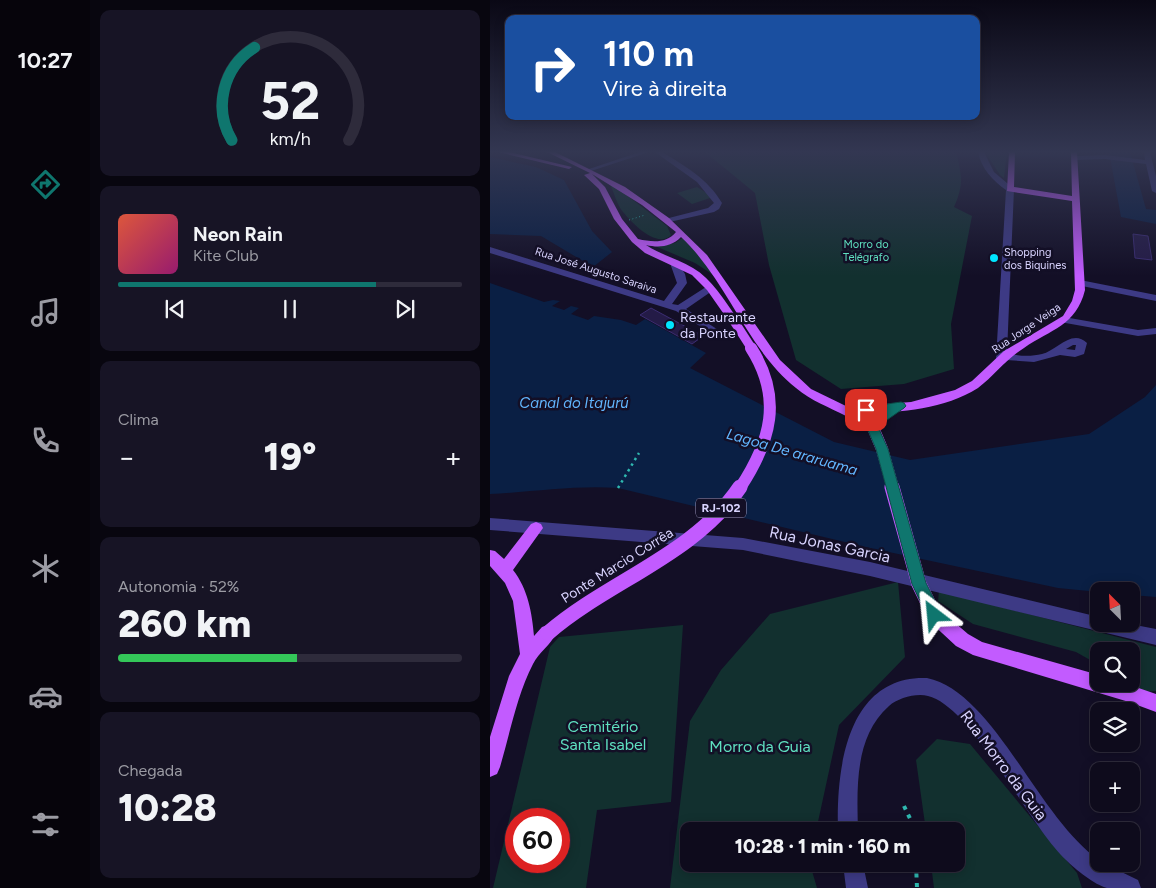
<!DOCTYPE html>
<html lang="pt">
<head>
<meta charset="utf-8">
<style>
  body { margin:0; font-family:Figtree,sans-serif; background:#171425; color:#f1f3f6; height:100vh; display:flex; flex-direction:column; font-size:19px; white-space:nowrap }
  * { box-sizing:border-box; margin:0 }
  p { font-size:16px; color:#9b9ba3 }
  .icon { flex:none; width:28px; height:28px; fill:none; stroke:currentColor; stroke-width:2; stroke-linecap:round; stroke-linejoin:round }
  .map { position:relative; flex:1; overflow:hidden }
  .panel { display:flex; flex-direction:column; gap:10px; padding:10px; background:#08060f; width:400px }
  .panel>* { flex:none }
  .banner { position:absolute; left:15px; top:15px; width:475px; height:105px; border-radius:10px; box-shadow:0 2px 12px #0003,0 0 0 1px #2e2b3b; background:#1a4fa0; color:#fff; overflow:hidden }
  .needle { width:32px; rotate:336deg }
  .controls { position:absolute; left:600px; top:582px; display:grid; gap:10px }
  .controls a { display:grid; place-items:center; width:50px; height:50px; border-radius:10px; background:#0e0b1c; box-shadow:0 2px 12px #0003,0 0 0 1px #2e2b3b; font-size:25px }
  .speed { position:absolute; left:15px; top:808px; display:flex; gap:10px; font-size:25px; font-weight:700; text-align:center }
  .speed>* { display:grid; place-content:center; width:65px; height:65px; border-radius:50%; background:#0e0b1c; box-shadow:0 2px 12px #0003,0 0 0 1px #2e2b3b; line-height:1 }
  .speed .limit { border:8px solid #d22; background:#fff; color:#111 }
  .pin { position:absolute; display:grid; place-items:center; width:42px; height:42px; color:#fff; margin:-21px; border-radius:10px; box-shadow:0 2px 8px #0006 }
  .me { position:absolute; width:55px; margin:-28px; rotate:331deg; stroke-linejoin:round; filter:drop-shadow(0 0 4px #0008) }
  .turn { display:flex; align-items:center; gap:18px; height:105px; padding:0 15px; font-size:22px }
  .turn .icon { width:65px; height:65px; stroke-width:2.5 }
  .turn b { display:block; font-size:35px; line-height:42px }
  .big { font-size:38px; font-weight:800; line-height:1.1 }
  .panel .card { flex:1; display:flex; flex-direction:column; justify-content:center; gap:8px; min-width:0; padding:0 18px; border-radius:10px; background:#171425 }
  .panel .dial { align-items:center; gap:0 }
  .dial svg { height:130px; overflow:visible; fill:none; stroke:#2e2b3b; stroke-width:7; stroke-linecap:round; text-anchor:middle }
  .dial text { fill:#f1f3f6; stroke:none }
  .song { display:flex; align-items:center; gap:15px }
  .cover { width:60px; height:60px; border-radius:8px; background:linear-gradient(135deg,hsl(10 70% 55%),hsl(320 70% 35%)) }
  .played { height:5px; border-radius:2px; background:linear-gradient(90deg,#0f766e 75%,#2e2b3b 75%) }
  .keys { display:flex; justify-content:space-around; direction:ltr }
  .heat { display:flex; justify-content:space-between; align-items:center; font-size:28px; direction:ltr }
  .charge { height:8px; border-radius:4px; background:linear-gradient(90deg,#34c759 52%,#2e2b3b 0) }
  .trip { position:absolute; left:190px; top:822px; width:285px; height:50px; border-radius:10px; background:#0e0b1c; box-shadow:0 2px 12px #0003,0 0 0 1px #2e2b3b; font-weight:800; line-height:50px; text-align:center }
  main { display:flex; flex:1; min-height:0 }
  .tab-bar { display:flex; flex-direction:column; width:90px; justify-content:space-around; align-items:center; background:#06040b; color:#9b9ba3 }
  .tab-bar .icon { width:35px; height:35px }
  .tab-bar .on { color:#0f766e }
  .tab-bar b { font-size:22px; color:#f1f3f6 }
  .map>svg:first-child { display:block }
  .green { fill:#12302f; fill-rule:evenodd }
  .water { fill:#0a1f44 }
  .building { fill:#241b47; stroke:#3b2d73 }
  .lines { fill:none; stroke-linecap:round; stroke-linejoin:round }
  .path-far2 { stroke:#2fb8b0; stroke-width:1; stroke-dasharray:1 2.5; stroke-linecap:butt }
  .path-far1 { stroke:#2fb8b0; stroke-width:2.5; stroke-dasharray:2.5 4; stroke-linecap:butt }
  .path { stroke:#2fb8b0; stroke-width:4; stroke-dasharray:4 5.5; stroke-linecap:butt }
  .minor { fill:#3d3a85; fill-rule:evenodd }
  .major { fill:#c25bff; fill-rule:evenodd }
  .major-bridge-far2 { stroke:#c25bff; stroke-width:9 }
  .major-bridge-far1 { stroke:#c25bff; stroke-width:12 }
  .major-bridge { stroke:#c25bff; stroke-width:15 }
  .route { fill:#0f766e; stroke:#0a4d48 }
  .poi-dot { fill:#00e5ff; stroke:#130f26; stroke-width:2 }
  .labels { text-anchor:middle; stroke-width:5; stroke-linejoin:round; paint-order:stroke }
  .far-park-label { font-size:11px; fill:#5fe0c0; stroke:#130f26 }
  .far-poi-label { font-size:11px; fill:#d9d4ff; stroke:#130f26; text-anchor:start }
  .far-street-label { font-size:11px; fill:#d9d4ff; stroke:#130f26 }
  .shield { fill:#130f26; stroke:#9e99be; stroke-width:1 }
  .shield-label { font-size:12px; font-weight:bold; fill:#d9d4ff }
  .poi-label { font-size:14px; fill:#d9d4ff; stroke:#130f26; text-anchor:start }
  .street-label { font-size:14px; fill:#d9d4ff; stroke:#130f26 }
  .water-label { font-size:15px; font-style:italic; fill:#62b6ff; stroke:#130f26 }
  .near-street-label { font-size:16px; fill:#d9d4ff; stroke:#130f26 }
  .near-park-label { font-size:16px; fill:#5fe0c0; stroke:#130f26 }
</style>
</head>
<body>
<main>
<nav class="tab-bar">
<b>10:27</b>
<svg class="icon on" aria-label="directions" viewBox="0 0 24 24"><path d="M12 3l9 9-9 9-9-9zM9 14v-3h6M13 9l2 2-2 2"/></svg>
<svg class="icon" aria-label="music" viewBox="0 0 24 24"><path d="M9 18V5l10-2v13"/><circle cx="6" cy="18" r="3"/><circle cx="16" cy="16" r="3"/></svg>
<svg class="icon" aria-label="phone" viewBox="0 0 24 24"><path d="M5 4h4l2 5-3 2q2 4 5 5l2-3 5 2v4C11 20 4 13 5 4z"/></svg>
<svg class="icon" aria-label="climate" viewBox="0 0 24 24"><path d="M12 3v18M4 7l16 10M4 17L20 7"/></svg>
<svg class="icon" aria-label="car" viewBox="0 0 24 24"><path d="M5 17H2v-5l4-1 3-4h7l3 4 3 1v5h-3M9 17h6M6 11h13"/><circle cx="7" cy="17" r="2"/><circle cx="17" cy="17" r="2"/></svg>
<svg class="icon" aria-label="filters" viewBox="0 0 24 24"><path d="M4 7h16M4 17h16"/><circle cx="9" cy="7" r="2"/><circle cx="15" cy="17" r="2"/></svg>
</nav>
<section class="panel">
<div class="card dial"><svg viewBox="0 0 100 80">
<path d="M14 69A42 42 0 1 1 86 69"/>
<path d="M14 69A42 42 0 0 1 28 12" stroke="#0f766e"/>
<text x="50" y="56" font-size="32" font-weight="700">52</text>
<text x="50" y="72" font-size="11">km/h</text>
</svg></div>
<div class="card">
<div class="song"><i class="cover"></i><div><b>Neon Rain</b><p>Kite Club</p></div></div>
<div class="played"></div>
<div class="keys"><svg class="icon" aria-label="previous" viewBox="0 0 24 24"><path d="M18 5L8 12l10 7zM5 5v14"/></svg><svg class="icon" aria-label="pause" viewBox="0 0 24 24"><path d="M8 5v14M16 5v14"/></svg><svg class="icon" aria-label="next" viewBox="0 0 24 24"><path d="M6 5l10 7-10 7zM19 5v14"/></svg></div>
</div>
<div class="card"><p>Clima</p>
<div class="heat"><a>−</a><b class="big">19°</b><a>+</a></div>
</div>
<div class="card"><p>Autonomia · 52%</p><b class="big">260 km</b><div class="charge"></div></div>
<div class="card"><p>Chegada</p><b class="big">10:28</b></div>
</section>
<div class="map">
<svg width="666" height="888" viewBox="0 0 666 888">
  <rect width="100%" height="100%" fill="#130f26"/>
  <!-- green -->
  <path class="green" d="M215 152H466C472 176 474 184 464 207L482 216 461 324 464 369 414 384 351 389 306 360 279 265 265 193Z
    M495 152H517L514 178 510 175Z
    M118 181 177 226 181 235C167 249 143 224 133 212 126 204 124 190 118 181Z
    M207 187 223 197 202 204 187 193Z
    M194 237 206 250 225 276 205 263 165 246 185 243Z
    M408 582 415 657 349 725 326 831H199V864H320L327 888H180L200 721 231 670 280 614Z
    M449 591 666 647V691L655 692 641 684V651H609V665L586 652 483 624 448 601Z
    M193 625 181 802 107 810 96 888H3L60 647 69 637ZM26 819H69V861H26Z
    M447 739 480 744 587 873 592 888H444L441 864H466V831H436L426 760Z"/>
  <!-- water -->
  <path class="water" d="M619 152H640L656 209 666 210V224L631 217Z
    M0 157 46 167 74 180 102 231 122 252 103 267 51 236 0 234Z
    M0 283 54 302 63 300 70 301 62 306 74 310 81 306 89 308 81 314 98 320 104 316 131 320 146 325 155 319 216 353 200 368 344 442 420 460 599 434 655 397 666 385V597L641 595V591L609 592 568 588 380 548 128 488C85 485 43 492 0 494Z"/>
  <!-- building -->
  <path class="building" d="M643 234 658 236 662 260 645 258Z
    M161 308 213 336 202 344 150 315Z"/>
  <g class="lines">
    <!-- path-far2 -->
    <path class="path-far2" d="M139 220 155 215"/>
    <!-- path-far1 -->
    <path class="path-far1" d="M128 488 149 453"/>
    <!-- path -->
    <path class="path" d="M414 806 426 831
      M426 864 427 888"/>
    <!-- minor -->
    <path class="minor" d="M150 152H159L101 171 96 170Z
      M165 152H172C195 166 218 179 232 203L229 209 224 212 175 223V219L218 208 224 203 207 182Z
      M488 152H494L504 172 524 189 517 353C528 356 540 357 552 354 566 351 582 328 597 343L594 354 585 357 570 355 544 362 516 360 511 362 506 359 516 190C503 181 491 168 488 152ZM583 345H586L585 350 576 349Z
      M654 152H660L666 176V193L662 191 656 164 615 159 585 160 582 158 585 156 615 155 655 160Z
      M0 247 174 301 187 283 180 263 181 261H187L195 274 197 283 182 304 188 305 216 287H222V291L196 309 236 335 235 337H227L186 311 0 253Z
      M590 280 666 295V301L587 285V281Z
      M574 317 648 330 666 328V334L648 336 570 322 569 320Z
      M0 518 253 538 380 562 609 617V624H640L666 629V645L380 576 253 550 0 530Z
      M437 678C504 692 548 818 609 860V864H615L648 880 651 888C640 888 627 888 617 888 605 885 585 869 576 860 538 825 483 707 438 696 426 693 408 698 399 706 364 737 367 789 368 831H348C346 771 356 675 437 678Z
      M353 864H373L378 888H356Z"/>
    <!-- major -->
    <path class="major" d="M8 152H19L82 167 79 169Z
      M57 152H65L135 187 179 218 217 255 290 360 321 389 358 407 421 402 465 390 482 381 514 351 573 316 582 301 585 290 582 201 517 191 519 152H525L524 187 582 196 581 152H587L595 290C586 326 561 329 534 348 516 359 504 376 488 388 455 409 411 412 373 414L384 422 390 430 384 434C376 432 366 420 356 416 339 407 321 401 306 388 256 348 238 281 191 237 181 247 169 248 156 245 171 255 188 259 203 268 222 279 234 300 247 318L246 320H238L217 290 202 275 155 253 142 242 124 219 109 189 94 175 100 173ZM102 174 152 205 186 232C176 244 162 242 148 239L132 219 115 187Z
      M46 522 51 524 53 528 23 570C38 589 42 613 44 636L52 627 58 625 64 627 66 633C61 645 49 652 43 664 27 695 20 733 10 767L7 774 0 777V737L19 676 30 654 23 601 15 583 0 566V550L5 551 14 559 41 524Z
      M444 608 450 610 478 634 492 642 609 675V684H637L666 694V712L639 702 483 655 466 646 438 620 436 615 438 610Z"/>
    <!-- major-bridge-far2 -->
    <path class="major-bridge-far2" d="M242 318 262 349"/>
    <!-- major-bridge-far1 -->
    <path class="major-bridge-far1" d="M384 430 392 449 403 488
      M250 488C281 441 293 398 261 348"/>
    <!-- major-bridge -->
    <path class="major-bridge" d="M402 487 429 584 444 615
      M58 633C118 581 204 555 250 487"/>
  </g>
  <!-- sky -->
  <linearGradient id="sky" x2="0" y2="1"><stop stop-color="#0a0815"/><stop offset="0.55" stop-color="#333752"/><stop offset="1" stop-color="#333752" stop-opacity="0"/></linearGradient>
  <rect width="666" height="276" fill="url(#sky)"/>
  <!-- route -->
  <path class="route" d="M411 402 414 403 416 406 414 408 397 420 389 429 398 449 436 583 452 615 449 620 444 622 439 620 422 584 386 449 377 428 393 412 376 414 371 410 376 407Z"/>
  <!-- markers -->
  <g class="poi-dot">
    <circle cx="504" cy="258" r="5"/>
    <circle cx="180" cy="325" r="5"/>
  </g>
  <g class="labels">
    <!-- far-park labels -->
    <g class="far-park-label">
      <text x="376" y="248">Morro do<tspan x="376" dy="13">Telégrafo</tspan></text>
    </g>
    <!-- far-poi labels -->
    <g class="far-poi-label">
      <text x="514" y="256">Shopping<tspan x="514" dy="13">dos Biquines</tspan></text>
    </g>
    <!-- far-street labels -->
    <g class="far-street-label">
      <text transform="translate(106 270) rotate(18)" y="4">Rua José Augusto Saraiva</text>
      <text transform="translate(536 328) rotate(-34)" y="4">Rua Jorge Veiga</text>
    </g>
    <!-- shield labels -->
    <rect class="shield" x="206" y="498.5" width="50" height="19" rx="4"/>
    <g class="shield-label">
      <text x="231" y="512">RJ-102</text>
    </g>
    <!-- poi labels -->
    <g class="poi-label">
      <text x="190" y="322">Restaurante<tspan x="190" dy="16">da Ponte</tspan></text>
    </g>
    <!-- street labels -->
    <g class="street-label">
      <text transform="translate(127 565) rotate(-32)" y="5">Ponte Marcio Corrêa</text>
    </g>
    <!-- water labels -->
    <g class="water-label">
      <text x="84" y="408">Canal do Itajurú</text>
      <text transform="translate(302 452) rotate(16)" y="5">Lagoa De araruama</text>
    </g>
    <!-- near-street labels -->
    <g class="near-street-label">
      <text transform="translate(340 544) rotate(12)" y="6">Rua Jonas Garcia</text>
      <text transform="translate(514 765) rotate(53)" y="6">Rua Morro da Guia</text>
    </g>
    <!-- near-park labels -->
    <g class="near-park-label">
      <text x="113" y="732">Cemitério<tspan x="113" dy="18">Santa Isabel</tspan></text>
      <text x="270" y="752">Morro da Guia</text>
    </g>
  </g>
</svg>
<div class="controls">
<a><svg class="needle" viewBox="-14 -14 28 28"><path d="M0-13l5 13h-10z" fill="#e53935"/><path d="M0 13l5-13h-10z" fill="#9b9ba3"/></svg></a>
<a><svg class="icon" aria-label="search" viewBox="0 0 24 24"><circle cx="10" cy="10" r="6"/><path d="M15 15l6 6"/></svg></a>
<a><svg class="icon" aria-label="layers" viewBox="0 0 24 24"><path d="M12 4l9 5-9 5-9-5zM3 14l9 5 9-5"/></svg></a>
<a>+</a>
<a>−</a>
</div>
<div class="speed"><div class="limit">60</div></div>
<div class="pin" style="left:376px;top:410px;background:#d93025"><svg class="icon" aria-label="arrive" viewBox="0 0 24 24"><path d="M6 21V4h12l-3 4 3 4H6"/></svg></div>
<svg class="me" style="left:444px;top:615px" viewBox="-20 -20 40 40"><path d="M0-17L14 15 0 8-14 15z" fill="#0f766e" stroke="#fff" stroke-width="4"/></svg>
<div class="trip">10:28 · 1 min · 160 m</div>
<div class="banner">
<div class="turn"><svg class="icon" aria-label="right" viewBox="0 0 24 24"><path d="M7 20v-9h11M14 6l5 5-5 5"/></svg><div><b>110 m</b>Vire à direita</div></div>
</div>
</div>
</main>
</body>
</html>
